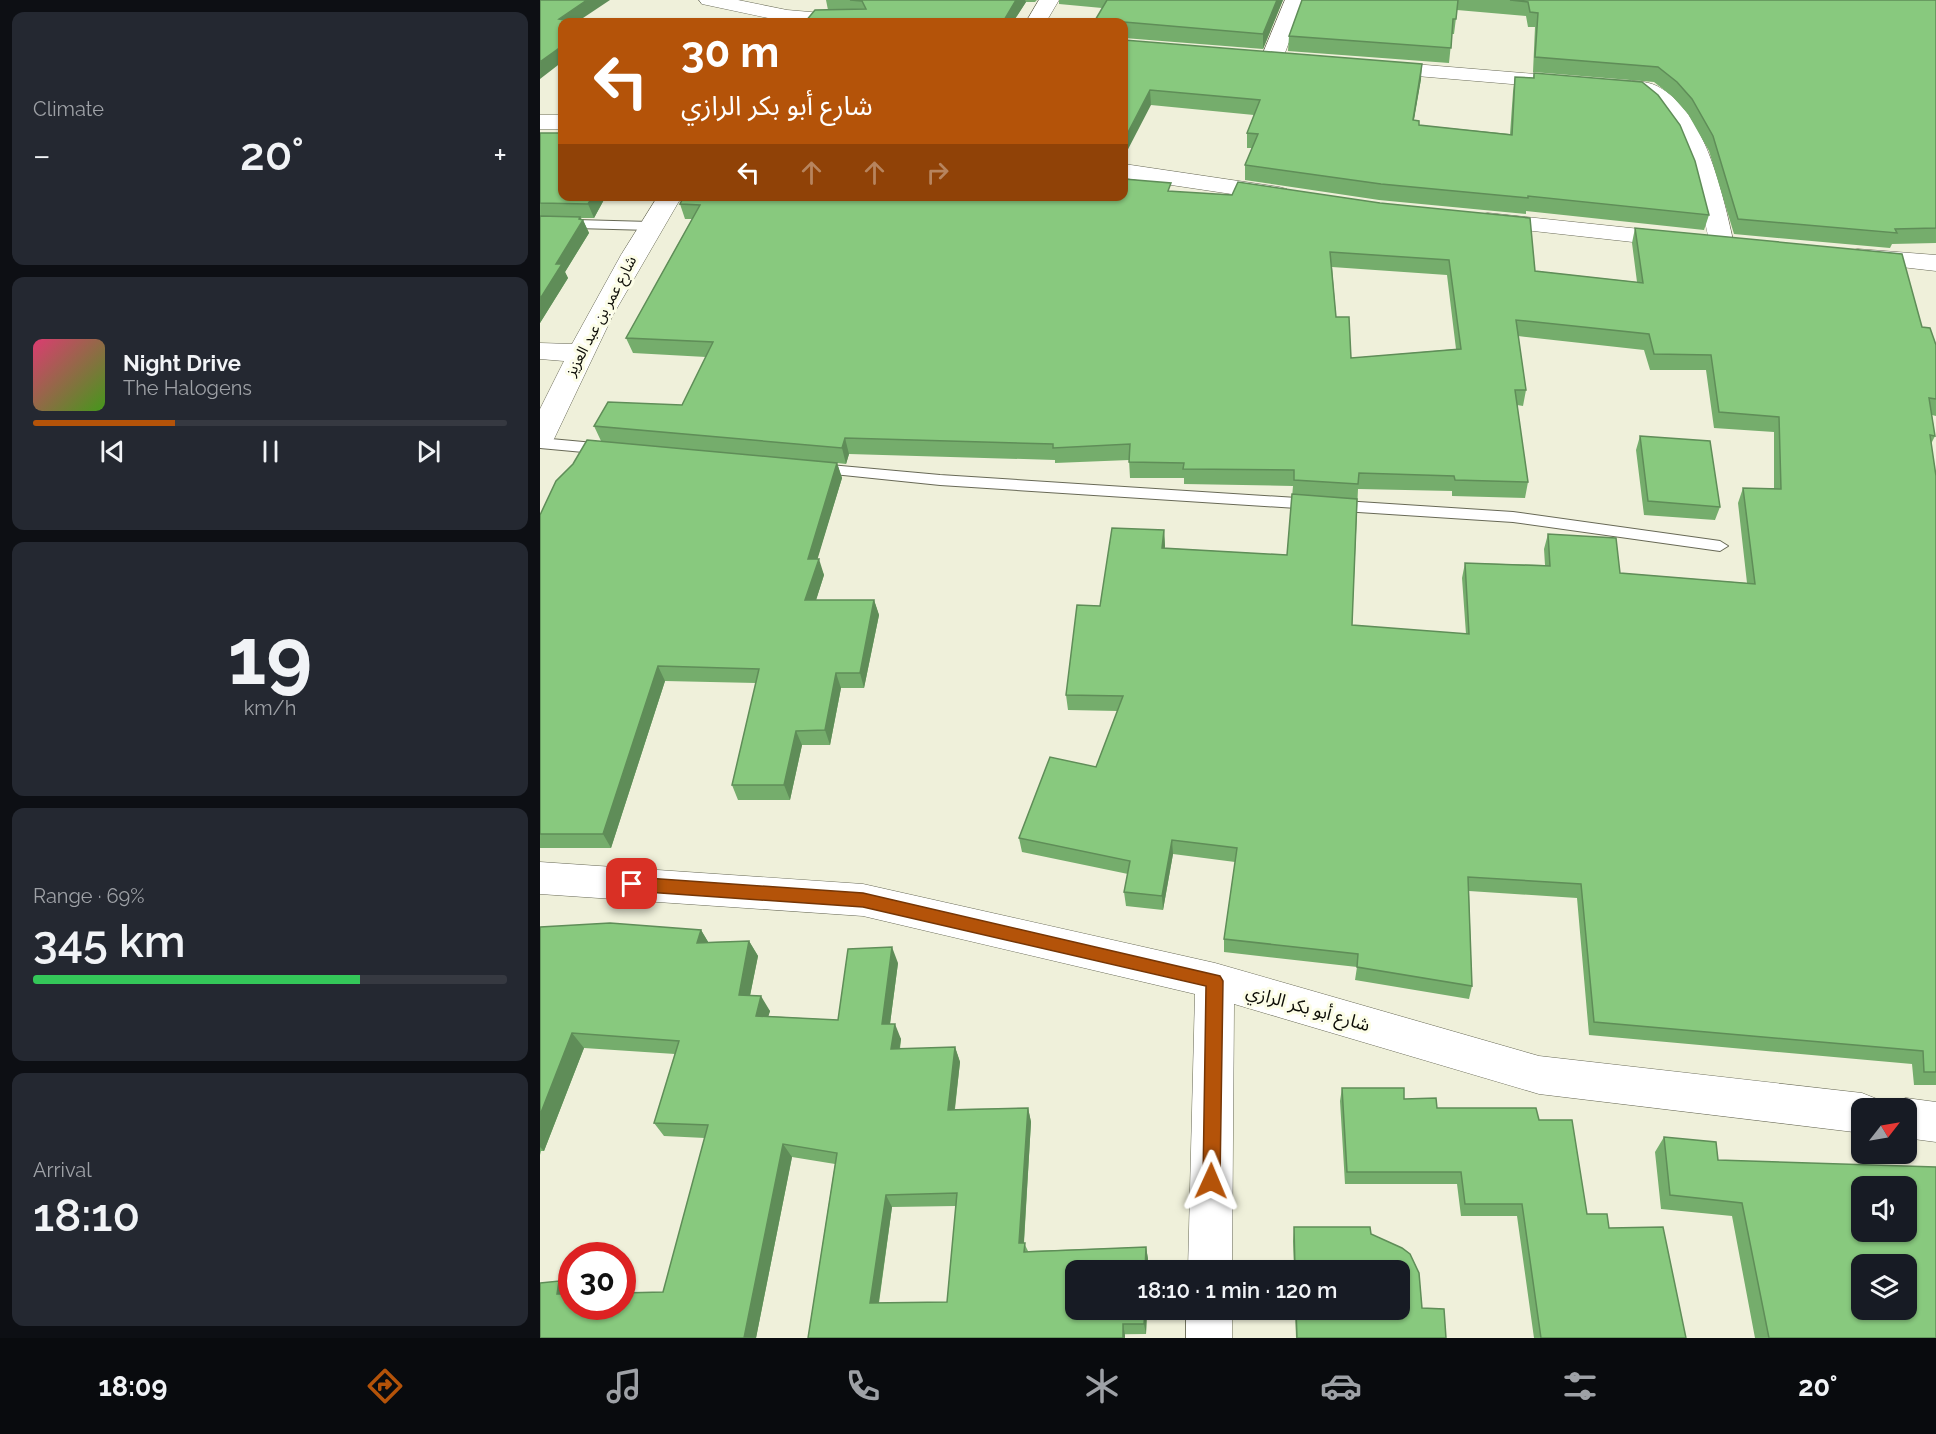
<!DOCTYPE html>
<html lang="en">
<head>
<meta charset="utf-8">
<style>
  body { margin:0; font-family:Raleway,"Noto Sans Arabic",sans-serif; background:#242831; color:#f1f3f6; height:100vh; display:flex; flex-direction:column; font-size:22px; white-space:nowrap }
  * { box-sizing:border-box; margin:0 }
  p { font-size:20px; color:#9ea1a6 }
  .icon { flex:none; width:33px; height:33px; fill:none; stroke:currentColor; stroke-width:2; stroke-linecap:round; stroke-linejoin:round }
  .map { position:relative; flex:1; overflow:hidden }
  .sheet { display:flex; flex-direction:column; gap:12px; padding:12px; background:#0d0f14; width:540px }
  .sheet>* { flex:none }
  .top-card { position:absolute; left:18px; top:18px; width:570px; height:183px; border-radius:12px; box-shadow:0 2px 4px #0004; background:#b45309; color:#fff; overflow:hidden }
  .needle { width:39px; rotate:59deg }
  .fabs { position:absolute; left:1311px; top:1098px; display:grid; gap:12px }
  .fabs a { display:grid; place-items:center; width:66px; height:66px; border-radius:12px; background:#171b24; box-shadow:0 2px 4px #0004; font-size:30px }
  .speed { position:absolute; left:18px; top:1242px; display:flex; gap:12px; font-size:30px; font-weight:700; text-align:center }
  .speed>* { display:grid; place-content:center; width:78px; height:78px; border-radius:50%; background:#171b24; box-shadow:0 2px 4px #0004; line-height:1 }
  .speed .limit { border:9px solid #d22; background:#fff; color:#111 }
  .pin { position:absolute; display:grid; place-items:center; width:51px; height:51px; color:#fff; margin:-26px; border-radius:12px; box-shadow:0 3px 9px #0006 }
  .me { position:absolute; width:66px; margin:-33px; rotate:1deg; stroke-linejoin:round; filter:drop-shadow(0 0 4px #0008) }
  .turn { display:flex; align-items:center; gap:21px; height:126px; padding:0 24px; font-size:27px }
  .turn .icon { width:78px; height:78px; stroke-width:2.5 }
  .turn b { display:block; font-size:42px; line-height:51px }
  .lanes { display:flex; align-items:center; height:57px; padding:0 24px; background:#0003; justify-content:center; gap:30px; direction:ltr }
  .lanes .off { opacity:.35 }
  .big { font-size:45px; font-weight:600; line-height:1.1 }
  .sheet .tile { flex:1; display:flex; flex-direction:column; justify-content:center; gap:9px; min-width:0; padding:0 21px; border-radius:12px; background:#242831 }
  .sheet .dial { align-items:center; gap:0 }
  .dial b { font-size:78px; line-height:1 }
  .song { display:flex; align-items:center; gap:18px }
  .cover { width:72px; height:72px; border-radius:9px; background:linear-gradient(135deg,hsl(340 70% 55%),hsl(100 70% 35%)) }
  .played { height:6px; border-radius:3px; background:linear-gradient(90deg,#b45309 30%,#363941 30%) }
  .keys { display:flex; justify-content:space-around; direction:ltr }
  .heat { display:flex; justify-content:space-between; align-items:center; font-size:33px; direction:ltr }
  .charge { height:9px; border-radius:4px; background:linear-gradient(90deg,#34c759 69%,#363941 0) }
  .trip { position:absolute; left:525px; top:1260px; width:345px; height:60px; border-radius:12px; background:#171b24; box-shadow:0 2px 4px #0004; font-weight:600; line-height:60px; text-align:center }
  .menu { display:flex; height:96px; justify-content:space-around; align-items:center; background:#090b0e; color:#9ea1a6 }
  .menu .icon { width:42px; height:42px }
  .menu .current { color:#b45309 }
  .menu b { font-size:27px; color:#f1f3f6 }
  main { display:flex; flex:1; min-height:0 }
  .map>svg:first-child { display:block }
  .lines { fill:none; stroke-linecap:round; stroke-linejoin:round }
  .lane-casing { stroke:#686956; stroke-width:2 }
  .street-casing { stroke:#686956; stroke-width:1 }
  .lane { fill:#fff; fill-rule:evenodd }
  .street { fill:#fff; fill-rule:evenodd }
  .wall { fill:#75ad6c; fill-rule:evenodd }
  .shaded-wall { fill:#5f8d58 }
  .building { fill:#88c97e; stroke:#5f8d58; stroke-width:1.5; fill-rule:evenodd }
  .route { fill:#b45309; stroke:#753606; stroke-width:1.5 }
  .labels { text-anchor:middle; stroke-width:6; stroke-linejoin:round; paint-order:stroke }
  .far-street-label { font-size:15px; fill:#0c0c06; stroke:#fcfde7 }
  .street-label { font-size:18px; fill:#0c0c06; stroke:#fcfde7 }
</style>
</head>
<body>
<main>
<section class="sheet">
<div class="tile"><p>Climate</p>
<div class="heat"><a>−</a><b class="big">20°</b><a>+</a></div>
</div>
<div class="tile">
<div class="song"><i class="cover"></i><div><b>Night Drive</b><p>The Halogens</p></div></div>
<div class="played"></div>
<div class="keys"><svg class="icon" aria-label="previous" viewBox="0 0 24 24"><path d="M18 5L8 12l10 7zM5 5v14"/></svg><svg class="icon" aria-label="pause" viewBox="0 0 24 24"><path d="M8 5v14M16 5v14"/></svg><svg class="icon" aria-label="next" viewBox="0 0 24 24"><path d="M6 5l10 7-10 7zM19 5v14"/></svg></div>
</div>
<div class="tile dial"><b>19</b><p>km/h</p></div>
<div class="tile"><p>Range · 69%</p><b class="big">345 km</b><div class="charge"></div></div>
<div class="tile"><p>Arrival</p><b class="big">18:10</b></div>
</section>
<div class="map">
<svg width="1396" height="1338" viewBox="0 0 1396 1338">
  <rect width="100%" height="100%" fill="#eff0da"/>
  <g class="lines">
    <!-- lane casing -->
    <g class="lane-casing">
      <path id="lane" d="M0 219 110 222 116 226 110 230 0 227Z
        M0 438 65 444 72 449 65 454 0 448Z
        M279 464 400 475 973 512 1180 541 1188 546 1180 551 973 522 400 485 274 472 272 469Z"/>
    </g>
    <!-- street casing -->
    <g class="street-casing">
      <path id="street" d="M159 0H198L247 10 317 16 324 18 327 22H247L162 4Z
        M499 0H519L506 22H486Z
        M745 0H765L743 58 739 62H725L721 58Z
        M837 61 1019 76 1027 77 1030 82 1027 87 1019 88 829 72 826 67 829 62Z
        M1076 80C1089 81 1105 80 1117 86 1166 111 1183 195 1194 244L1191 249 1182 251 1173 249 1170 244C1161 204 1145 111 1101 95 1091 91 1079 94 1068 92L1065 87 1068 82Z
        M0 115H22V129H0Z
        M584 164 739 187 747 189 751 194 747 199 739 201 584 178Z
        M118 196H142L73 315 14 439 10 446 0 448V409L24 361 0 359V343L32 344 81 255Z
        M948 213 1138 233 1147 235 1150 240 1147 245 1138 247 939 225 936 220 939 215Z
        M1318 249 1396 255V271L1309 261 1306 256 1309 251Z
        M0 862 323 884 675 963 999 1056 1322 1093 1337 1099 1341 1108H1322V1133L999 1094 694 1004 692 1270H648L655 994 323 916 0 894Z
        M1366 1098 1396 1102V1142L1366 1138V1108H1349L1351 1104Z
        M646 1310H692V1338H646Z"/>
    </g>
    <!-- lane -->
    <use href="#lane" class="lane"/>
    <!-- street -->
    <use href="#street" class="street"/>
  </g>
  <!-- wall -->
  <path class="wall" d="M286 0H497L495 2H486L473 22 288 10Z
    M519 0H743L723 49 584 38V22L562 8 519 4Z
    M762 0H1396V243L1352 244 1350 248 1194 234 1169 151 1148 114 1133 97 1114 82 993 72 995 27H988L986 16 917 10 914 34H912L909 63 748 51 749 36Z
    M584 40 881 79 874 120 879 125 970 134 973 92 975 77 993 78 994 73 1169 215 1164 230 986 211V214L839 200 705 180V165L712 148H707V133L714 115 611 105Z
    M0 133 22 196H66L54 218H41L42 220H43L49 233 25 272 28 278 0 323Z
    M631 191 995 271 1097 282 1092 243 1095 228 1382 327 1396 345V416L1392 415 1395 436 1391 444 1396 476V1085H1374L1372 1064 1049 1035 1037 898 929 891 932 986 929 999 815 980 817 967 684 952V939L695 862 633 854 623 910 586 906 584 892 588 874 482 852 479 838 556 767 578 711 528 710 526 695 560 606 624 530 625 548 747 555 753 486 644 484V478H590L589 460 515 463V460L309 454 306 464 297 463 302 478 277 559 284 575 276 600H334L339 615 324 688H301L290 745H262L250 800H198L192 785 216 683 125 681 71 848H0V515L61 441 54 426 142 405 166 357 93 353 86 338 152 219H145L140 204ZM792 267 907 275 916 349 811 358 796 317ZM978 336 1104 350 1110 370H1166L1174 428 1234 432V488H1203L1198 503 1207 583 1080 573 1008 534 1004 549 1005 565 925 563 922 578 926 634 812 625 818 489 912 491V496L985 498 988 482 977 405 983 406 986 390Z
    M1100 436 1180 507 1175 520 1104 515 1096 450Z
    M0 927 161 930 168 942 209 941 218 956 210 996 230 1011 228 1016 298 1020 358 963 350 1024 361 1039 360 1049 415 1047 420 1062 415 1109 488 1108 491 1122 484 1243 488 1251 606 1247 608 1259 607 1270H536L607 1310 606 1334 268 1338 295 1164 252 1157 216 1338H0L32 1306 123 1292 165 1138 124 1136 114 1123 135 1054 44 1048 4 1151H1L0 1155ZM416 1206 407 1302 339 1303 352 1207Z
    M802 1088 864 1099 897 1108 999 1120 1047 1214 1069 1228 1146 1338H994L977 1216H921L917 1184H805L800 1101Z
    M1124 1137 1178 1160 1396 1338H1215L1192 1216 1121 1209 1115 1152Z
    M754 1227H830L831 1234 862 1248 870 1254 879 1273 882 1308 904 1309 906 1338H756L755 1310H860V1270H754L753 1241Z"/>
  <!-- shaded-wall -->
  <path class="shaded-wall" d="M47 0H70L37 22 19 19Z
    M476 0H485L486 2 473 22H463Z
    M737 0H743L723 49V34Z
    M22 46V62L0 79V62Z
    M882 64 881 79 871 135 873 120Z
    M610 90 611 105 584 157V140Z
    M53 196H66L54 218 48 204Z
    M40 217 42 221 43 220 49 233 25 272 28 278 0 323V299L16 264Z
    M305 438 309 454 306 464 302 448Z
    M297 463 302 478 273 574 268 559Z
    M624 530 625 546 623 564 622 548Z
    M279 559 284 575 271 616 265 600Z
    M334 600 339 615 324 688 320 673Z
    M118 666 125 681 71 848 63 834Z
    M296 673 301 688 290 745 285 730Z
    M256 731 262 745 250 800 244 785Z
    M632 840 633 854 623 910 622 896Z
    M161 930 170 945 157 943Z
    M209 941 218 956 207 1010 199 995Z
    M352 947 358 963 348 1039 342 1024Z
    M221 996 230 1011 224 1031 216 1016Z
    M355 1024 361 1039 357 1064 351 1049Z
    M32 1033 44 1048 4 1151 0 1147V1115Z
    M415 1047 420 1062 413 1123 408 1110Z
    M488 1108 491 1122 483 1255 479 1243Z
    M243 1144 252 1157 216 1338H204Z
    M346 1195 352 1207 337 1314 330 1303Z
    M606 1247 608 1259 607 1270H605Z
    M19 1281 32 1291V1298L17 1294Z
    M605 1310H607L606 1334 604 1324Z
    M583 1324 585 1335V1338H583Z"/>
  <!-- building -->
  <path class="building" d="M0 0H47L19 19 35 22H22V46L0 62Z
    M310 0H476L463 22H265L275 10 326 9 322 1Z
    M567 0H737L723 34 584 22H554Z
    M762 0H918L916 19H913L911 48 749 36Z
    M970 0H1396V228L1355 229 1357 233 1198 219 1173 136 1152 99 1137 82 1118 67 995 57 998 13 990 12 988 2Z
    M584 40 882 64 873 120 879 121V125L972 135 975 77 994 78V73L1102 82 1118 95 1140 125 1155 161 1169 215 988 196V198L841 184 705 165 718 134 707 133 720 100 610 90 584 140Z
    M0 133H22V196H53L48 204 0 203Z
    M584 179 631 183 628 191 692 195 698 182 840 203 990 218 995 271 1103 283 1095 228 1362 254 1382 327 1390 328 1396 345V399L1389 398 1395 436 1390 435 1396 476V1072H1384L1383 1051 1054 1022 1041 884 928 877 932 986 817 967 818 954 684 939 697 848 632 840 622 896 584 892 590 861 479 838 510 757 556 767 583 696 526 695 537 605 560 606 572 528 624 530 622 548 747 555 752 494 817 499 812 625 929 634 925 563 1010 566 1008 534 1076 538 1080 573 1215 584 1203 488 1241 489 1239 417 1179 412 1171 355 1114 354 1109 334 976 320 986 390H975L988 482 915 480 914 476 819 473 818 484 754 480V470L643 469 644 463 589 462 590 444 513 448V444L305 438 302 448 54 426 68 402 142 405 173 342 86 338 160 205 140 204 144 196H584ZM790 252 909 260 921 349 811 358 809 317H796Z
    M0 216 40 217 39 219 43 220 16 264H22L0 299Z
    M1100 436 1170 441 1180 507 1108 501Z
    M47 440 297 463 268 559H279L265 600H334L320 673H296L285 730 256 731 244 785H192L219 669 118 666 63 834H0V515L16 481 33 464Z
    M70 923 161 930 157 943 209 941 199 995 221 996 216 1016 298 1020 308 949 352 947 342 1024H355L351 1049 415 1047 408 1110 488 1108 479 1243H485L484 1252 606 1247 605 1270H536V1310H605L604 1324H583V1338H268L297 1153 243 1144 204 1338H0V1283L19 1281 17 1294H32V1306H82V1293L123 1292 168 1125 114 1123 139 1041 32 1033 0 1115V927ZM417 1193 407 1302 330 1303 346 1195Z
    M802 1088H864V1099L896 1098 897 1108H996L999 1120H1032L1047 1214H1067L1069 1228 1123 1227 1146 1338H1001L982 1204H925L921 1172H807Z
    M1124 1137 1176 1142 1178 1160 1396 1167V1338H1229L1202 1203 1130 1195ZM1322 1186H1366V1232H1322ZM1322 1264H1366V1310H1322Z
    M754 1227H830L831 1234 862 1248 870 1254 879 1273 882 1308 904 1309 906 1338H757L756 1310H860V1270H755Z"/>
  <!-- route -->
  <path class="route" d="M92 877 323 893 680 976 683 981 680 1181 678 1188 671 1190 665 1188 663 1181 666 986 323 907 92 891 85 884Z"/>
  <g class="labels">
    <!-- far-street labels -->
    <g class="far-street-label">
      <text transform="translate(61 316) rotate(-62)" y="5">شارع عمر بن عبد العزيز</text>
    </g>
    <!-- street labels -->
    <g class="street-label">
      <text transform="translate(768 1008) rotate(16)" y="6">شارع أبو بكر الرازي</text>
    </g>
  </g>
</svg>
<div class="fabs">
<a><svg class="needle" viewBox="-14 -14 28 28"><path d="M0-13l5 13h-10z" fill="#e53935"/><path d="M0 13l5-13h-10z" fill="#9ea1a6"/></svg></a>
<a><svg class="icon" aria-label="sound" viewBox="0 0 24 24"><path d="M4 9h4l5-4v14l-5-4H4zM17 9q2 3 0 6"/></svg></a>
<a><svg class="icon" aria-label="layers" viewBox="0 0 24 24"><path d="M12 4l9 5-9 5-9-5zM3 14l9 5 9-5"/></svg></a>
</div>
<div class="speed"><div class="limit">30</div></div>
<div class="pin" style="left:92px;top:884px;background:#d93025"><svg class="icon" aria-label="arrive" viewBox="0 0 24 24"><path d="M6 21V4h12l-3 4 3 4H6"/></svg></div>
<svg class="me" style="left:671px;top:1181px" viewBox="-20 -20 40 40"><path d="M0-17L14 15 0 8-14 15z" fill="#b45309" stroke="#fff" stroke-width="4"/></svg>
<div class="trip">18:10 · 1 min · 120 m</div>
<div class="top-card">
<div class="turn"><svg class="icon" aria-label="left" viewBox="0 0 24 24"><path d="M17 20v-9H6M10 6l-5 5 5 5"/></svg><div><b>30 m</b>شارع أبو بكر الرازي</div></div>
<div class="lanes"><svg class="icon" aria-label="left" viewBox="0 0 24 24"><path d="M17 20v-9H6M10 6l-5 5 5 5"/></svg><svg class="icon off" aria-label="ahead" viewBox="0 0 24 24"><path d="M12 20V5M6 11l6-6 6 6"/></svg><svg class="icon off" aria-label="ahead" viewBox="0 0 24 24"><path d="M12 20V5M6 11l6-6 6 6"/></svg><svg class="icon off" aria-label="right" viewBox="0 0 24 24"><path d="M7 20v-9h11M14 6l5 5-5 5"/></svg></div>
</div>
</div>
</main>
<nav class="menu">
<b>18:09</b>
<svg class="icon current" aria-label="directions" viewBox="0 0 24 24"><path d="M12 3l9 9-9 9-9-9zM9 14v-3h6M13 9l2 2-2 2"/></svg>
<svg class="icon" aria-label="music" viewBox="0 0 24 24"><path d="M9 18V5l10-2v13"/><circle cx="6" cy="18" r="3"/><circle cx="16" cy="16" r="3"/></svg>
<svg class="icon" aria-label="phone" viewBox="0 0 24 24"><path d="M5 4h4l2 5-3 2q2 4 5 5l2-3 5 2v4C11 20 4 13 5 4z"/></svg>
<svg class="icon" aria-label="climate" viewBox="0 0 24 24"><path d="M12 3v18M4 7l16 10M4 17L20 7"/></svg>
<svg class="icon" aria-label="car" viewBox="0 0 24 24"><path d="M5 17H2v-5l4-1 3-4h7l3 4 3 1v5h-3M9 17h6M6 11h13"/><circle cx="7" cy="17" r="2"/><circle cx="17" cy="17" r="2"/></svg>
<svg class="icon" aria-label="filters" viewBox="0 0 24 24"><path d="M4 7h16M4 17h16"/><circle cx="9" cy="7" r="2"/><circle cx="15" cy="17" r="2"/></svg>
<b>20°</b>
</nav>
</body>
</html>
